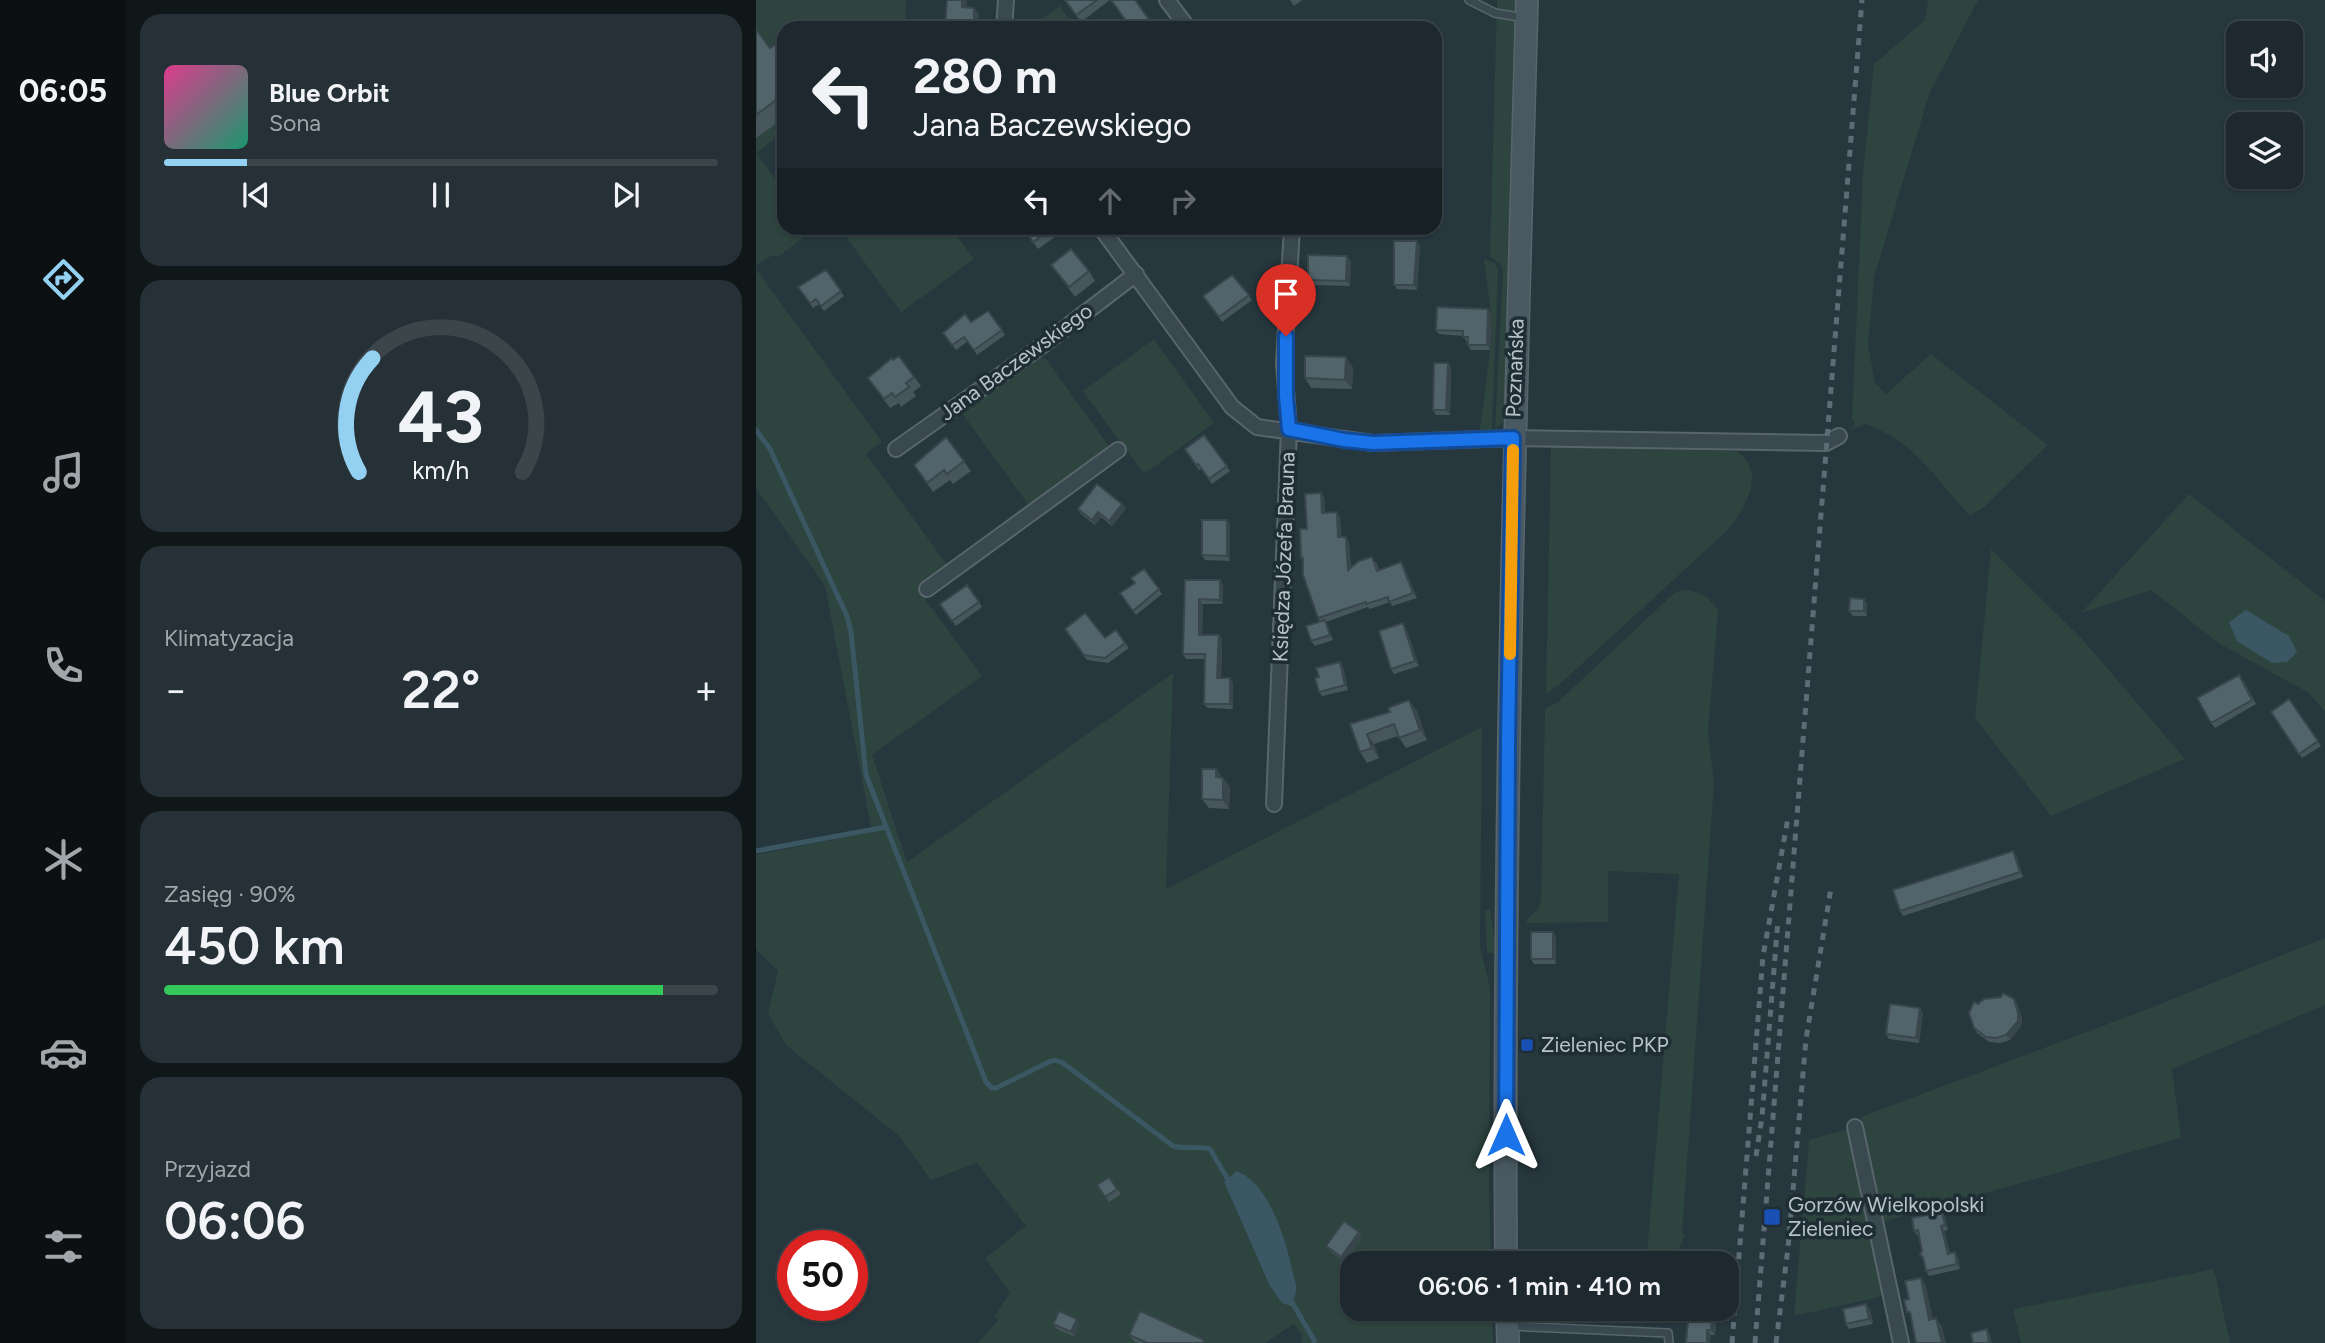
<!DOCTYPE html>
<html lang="pl">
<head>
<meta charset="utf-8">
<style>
  body { margin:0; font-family:Figtree,sans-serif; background:#253136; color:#f1f3f6; height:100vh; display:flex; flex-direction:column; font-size:26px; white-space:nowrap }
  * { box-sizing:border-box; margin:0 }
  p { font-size:23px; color:#a0a6aa }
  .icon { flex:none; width:38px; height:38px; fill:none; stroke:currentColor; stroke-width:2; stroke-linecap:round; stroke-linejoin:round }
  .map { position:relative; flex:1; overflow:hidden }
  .panel { display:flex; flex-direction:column; gap:14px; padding:14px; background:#101719; width:630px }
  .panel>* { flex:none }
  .hud { position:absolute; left:21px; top:21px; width:665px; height:214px; border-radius:21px; box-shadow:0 2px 5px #0004,0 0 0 2px #3b454a; background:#1d292e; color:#f1f3f6; overflow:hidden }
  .controls { position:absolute; left:1470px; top:21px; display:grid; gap:14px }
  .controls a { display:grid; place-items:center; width:77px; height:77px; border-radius:14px; background:#1d292e; box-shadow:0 2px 5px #0004,0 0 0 2px #3b454a; font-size:35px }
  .speed { position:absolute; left:21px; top:1230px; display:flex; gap:14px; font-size:35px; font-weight:700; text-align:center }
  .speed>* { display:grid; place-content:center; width:91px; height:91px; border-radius:50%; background:#1d292e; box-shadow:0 2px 5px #0004,0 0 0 2px #3b454a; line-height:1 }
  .speed .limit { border:10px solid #d22; background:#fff; color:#111 }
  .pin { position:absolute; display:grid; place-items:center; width:60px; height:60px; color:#fff; margin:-72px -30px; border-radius:50% 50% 50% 0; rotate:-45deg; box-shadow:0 0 7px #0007 }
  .pin .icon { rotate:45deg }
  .me { position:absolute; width:77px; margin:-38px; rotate:0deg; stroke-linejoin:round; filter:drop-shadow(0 0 5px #0008) }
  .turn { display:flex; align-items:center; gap:24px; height:147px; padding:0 21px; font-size:32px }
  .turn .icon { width:91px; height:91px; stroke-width:2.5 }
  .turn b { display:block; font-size:49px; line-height:60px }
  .lanes { display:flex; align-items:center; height:66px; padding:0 21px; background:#0003; justify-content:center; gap:35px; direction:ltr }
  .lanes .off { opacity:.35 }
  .big { font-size:52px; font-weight:600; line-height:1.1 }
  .panel .widget { flex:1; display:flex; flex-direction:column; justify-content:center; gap:10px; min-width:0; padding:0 24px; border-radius:21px; background:#253136 }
  .panel .dial { align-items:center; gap:0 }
  .dial svg { height:182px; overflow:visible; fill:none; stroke:#3b454a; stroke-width:7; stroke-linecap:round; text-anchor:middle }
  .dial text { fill:#f1f3f6; stroke:none }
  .song { display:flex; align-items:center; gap:21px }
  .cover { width:84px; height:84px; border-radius:10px; background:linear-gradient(135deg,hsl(330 70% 55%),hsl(160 70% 35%)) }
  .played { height:7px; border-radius:4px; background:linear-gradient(90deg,#93d0f2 15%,#3b454a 15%) }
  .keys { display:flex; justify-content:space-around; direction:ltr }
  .heat { display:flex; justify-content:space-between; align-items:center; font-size:38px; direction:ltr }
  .charge { height:10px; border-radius:5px; background:linear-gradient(90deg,#34c759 90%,#3b454a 0) }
  .trip { position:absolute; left:584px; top:1251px; width:399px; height:70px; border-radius:21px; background:#1d292e; box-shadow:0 2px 5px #0004,0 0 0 2px #3b454a; font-weight:600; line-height:70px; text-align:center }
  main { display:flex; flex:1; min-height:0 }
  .menu { display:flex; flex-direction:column; width:126px; justify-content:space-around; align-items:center; background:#0c1012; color:#a0a6aa }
  .menu .icon { width:49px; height:49px }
  .menu .active { color:#93d0f2 }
  .menu b { font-size:32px; color:#f1f3f6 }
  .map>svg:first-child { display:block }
  .green { fill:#2d443f }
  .water { fill:#3b5764 }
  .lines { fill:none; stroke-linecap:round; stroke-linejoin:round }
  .stream { stroke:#3b5764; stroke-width:5 }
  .lane-casing { stroke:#58666c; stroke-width:10 }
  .street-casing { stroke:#58666c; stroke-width:18 }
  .secondary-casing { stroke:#58666c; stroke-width:24 }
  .lane { stroke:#3a484f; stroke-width:7 }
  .street { stroke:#3a484f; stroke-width:14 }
  .secondary { stroke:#495861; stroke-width:21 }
  .rail { stroke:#5d6d75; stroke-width:5; stroke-dasharray:7 7; stroke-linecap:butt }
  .wall { fill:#47565c }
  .shaded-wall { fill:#39464b }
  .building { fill:#52646b; stroke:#39464b; stroke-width:2 }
  .route-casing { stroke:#114b97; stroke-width:18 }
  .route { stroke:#1a73e8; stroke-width:12 }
  .slow { stroke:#f59e0b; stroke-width:12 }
  .transit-dot { fill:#1a4fb4; stroke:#1f2d34; stroke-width:2.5 }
  .labels { text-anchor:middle; stroke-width:7; stroke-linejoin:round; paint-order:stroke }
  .street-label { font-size:21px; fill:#b7c3c9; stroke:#1f2d34 }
  .poi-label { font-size:21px; fill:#b7c3c9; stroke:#1f2d34; text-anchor:start }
</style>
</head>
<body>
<main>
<nav class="menu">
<b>06:05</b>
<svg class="icon active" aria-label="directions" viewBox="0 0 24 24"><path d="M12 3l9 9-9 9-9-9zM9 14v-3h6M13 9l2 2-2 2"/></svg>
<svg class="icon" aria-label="music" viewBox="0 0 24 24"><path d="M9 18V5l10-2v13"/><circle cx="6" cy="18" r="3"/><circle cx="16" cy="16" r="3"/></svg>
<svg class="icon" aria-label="phone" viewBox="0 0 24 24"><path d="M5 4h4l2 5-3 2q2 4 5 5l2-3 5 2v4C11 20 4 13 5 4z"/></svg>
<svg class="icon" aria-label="climate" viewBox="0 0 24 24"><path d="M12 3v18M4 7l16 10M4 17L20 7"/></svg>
<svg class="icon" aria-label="car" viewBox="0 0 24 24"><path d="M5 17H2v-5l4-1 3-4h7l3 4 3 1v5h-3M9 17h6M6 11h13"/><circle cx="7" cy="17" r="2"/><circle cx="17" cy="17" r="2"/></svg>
<svg class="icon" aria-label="filters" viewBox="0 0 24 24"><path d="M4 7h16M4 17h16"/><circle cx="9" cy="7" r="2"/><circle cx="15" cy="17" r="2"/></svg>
</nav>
<section class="panel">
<div class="widget">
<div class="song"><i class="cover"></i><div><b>Blue Orbit</b><p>Sona</p></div></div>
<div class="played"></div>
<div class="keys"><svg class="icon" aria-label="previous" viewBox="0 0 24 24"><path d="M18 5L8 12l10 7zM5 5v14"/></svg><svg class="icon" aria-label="pause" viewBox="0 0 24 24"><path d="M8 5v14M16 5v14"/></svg><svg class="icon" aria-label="next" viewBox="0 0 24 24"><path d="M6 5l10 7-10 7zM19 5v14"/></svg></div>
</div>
<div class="widget dial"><svg viewBox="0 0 100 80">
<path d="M14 69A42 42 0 1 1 86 69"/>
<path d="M14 69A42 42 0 0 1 20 19" stroke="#93d0f2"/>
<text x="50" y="56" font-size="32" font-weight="700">43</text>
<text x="50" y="72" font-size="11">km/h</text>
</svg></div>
<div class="widget"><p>Klimatyzacja</p>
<div class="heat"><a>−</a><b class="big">22°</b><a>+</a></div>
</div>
<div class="widget"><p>Zasięg · 90%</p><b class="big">450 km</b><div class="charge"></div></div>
<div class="widget"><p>Przyjazd</p><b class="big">06:06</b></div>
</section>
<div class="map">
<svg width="1569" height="1343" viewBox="0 0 1569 1343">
  <rect width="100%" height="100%" fill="#27373e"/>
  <!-- green -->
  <path class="green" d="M0 0H150L149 28H28V132L0 153 28 191V228H54L56 231 23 256H15L0 265Z
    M741 0H761L749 415 746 424 739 428 747 271 745 264 734 257Z
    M1172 0H1222L1174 92 1118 277 1112 344 1119 383 1130 394 1175 354 1292 445 1228 507 1214 516C1180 479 1159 442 1110 424L1094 430 1099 425 1096 418 1107 174 1118 64 1169 20Z
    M304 6 320 28H273Z
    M95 228H195L218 259 145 312 87 233Z
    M728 259 738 263 742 270 736 430H724L734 350 735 314Z
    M0 269 126 442 110 454 192 566 161 588 226 676 116 755 151 862 417 673 410 889 726 727 724 946 734 988 733 1198 735 1263 597 1264V1309H736L737 1343H545L546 1335 538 1324 509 1343H222L243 1319 238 1317 254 1293 229 1258 270 1226 221 1163 175 1180 143 1136 31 1046 12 1014 22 971 0 949V855L116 832 69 586 0 488Z
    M398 339 458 423 388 474 327 391Z
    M284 358 290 359 354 448 274 507 206 413Z
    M795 447 981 451C1010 472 991 504 974 528L804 684 790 694Z
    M1433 494 1569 601V712L1553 693 1464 644 1395 590 1325 613Z
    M1235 549 1327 640 1429 759 1295 816 1219 718Z
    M928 590C946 592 953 596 962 611L952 731 958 783 926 1234 929 1235 917 1263H890L923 874 852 871V922L771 923V919L782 909 785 901 789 709 802 702 913 598 920 592Z
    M729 910H734L741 954 731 953Z
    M1569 938V1005L1416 1069 1425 1138 1122 1223 1105 1117 1402 1005Z
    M1099 1127 1133 1291 1123 1297 1038 1316 1053 1140Z
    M1458 1269 1474 1343H1265L1257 1309Z
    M838 1309 886 1313 887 1309H897C885 1327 848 1329 838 1309Z"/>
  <!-- water -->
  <path class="water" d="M1490 610 1533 636 1541 652 1531 662 1516 663 1481 641 1473 622Z
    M481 1171C513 1184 529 1237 536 1269 537 1275 541 1284 540 1291 540 1295 536 1302 535 1306L526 1303 514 1286 468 1182Z"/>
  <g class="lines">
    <!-- stream -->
    <path class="stream" d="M0 430 14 449 91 616 95 632 110 775 230 1082 236 1088H240L293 1062 299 1060 307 1063 417 1146C430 1150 441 1145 454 1149L474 1183
      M0 851 130 827
      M533 1297 558 1340V1343"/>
    <!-- lane casing -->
    <g class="lane-casing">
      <path id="lane" d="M713 0 739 13 769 18
        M753 1326 912 1333 913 1343"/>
    </g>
    <!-- street casing -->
    <g class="street-casing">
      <path id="street" d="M411 0 432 28
        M248 28 250 0
        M345 228 476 407 501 427 617 443 757 438 1070 443 1083 436
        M140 449 287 345 380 274
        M171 589 362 450
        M518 804 533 429 528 363 536 228
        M1099 1127 1145 1343"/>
    </g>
    <!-- secondary casing -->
    <g class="secondary-casing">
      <path id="secondary" d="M750 1264C747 842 759 421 771 0
        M751 1309 752 1343"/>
    </g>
    <!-- lane -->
    <use href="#lane" class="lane"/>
    <!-- street -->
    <use href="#street" class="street"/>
    <!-- secondary -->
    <use href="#secondary" class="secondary"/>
    <!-- rail -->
    <path class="rail" d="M1000 1156 1006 1117 1022 920
      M976 1343 1007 956 1032 818
      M999 1343 1106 0
      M1020 1343 1032 1248 1050 1039 1075 888"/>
  </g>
  <!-- wall -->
  <path class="wall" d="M309 0H354L325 22Z
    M534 0H546L538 6Z
    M0 29 14 48 28 52V118L0 138Z
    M267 228H298L303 234 282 249Z
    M664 246 661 290 641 289 638 285Z
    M595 261 594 286 555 285 552 280Z
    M295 265 333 271 339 281 319 297Z
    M70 270 88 296 68 311 63 304 57 308 42 287Z
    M476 275 496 300 466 322 447 296Z
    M732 309 735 314 734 350H715L712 345V342H711L707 336 683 334 680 330Z
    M232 311 249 335 221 355 212 341 200 350 187 333 215 322Z
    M143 356 165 386 157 392 160 396 145 407 143 403 134 408 112 378Z
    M692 363 695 368 694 415H680L677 410Z
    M597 367 596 389 555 388 549 378Z
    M448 435 474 471 456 484 445 469 443 470 429 449Z
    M190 437 215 471 197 484 194 480 177 492 158 465Z
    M565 493 568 497 569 513 581 512 584 517 585 537H590L593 542 595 568 620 562 623 570 645 562 648 567 661 598 636 606 634 602 614 609 612 607 570 622 577 640 559 646 555 641 564 622 562 618 547 562 545 558 551 529Z
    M370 508 356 526 345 517 339 525 325 514 322 509Z
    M474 525V561L449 560 446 555Z
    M388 569 406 594 380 615 364 593 379 583Z
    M429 580H464L467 585V604H447L446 635H463L466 640 465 678H474L477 683V709L452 708 448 704 449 659H430L427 654Z
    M211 585 226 607 200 626 184 604Z
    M1108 599 1111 604V616H1097L1093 611Z
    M650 628 663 666 638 674 635 669Z
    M309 629 349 638 360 630 373 648 352 663 331 660Z
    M584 662 587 667 592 690 566 696 563 692Z
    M1487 680 1500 704 1459 728 1455 723Z
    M1533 699 1565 746 1546 758 1515 712Z
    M661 711 671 740 650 748 642 736 618 744 623 758 611 763 604 752 594 724Z
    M460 769 474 787 473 809 453 808 446 799Z
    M1260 855 1267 877 1147 916 1144 911Z
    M800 937V964H778L775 959Z
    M1258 999 1261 1004 1266 1018 1265 1026 1254 1040 1244 1043 1233 1042 1221 1033 1218 1028 1222 1004Z
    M1167 1013 1163 1043 1133 1039 1130 1034Z
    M353 1177 365 1194 353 1202 341 1185Z
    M1189 1217 1192 1230 1188 1231 1194 1253 1202 1257 1204 1269 1173 1276 1170 1271 1168 1260 1164 1255 1166 1251 1163 1235 1162 1236 1158 1231Z
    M603 1232 606 1237 589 1262 574 1251 570 1246Z
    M933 1309H953L952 1311 960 1317 959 1335H955Z
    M1114 1309 1117 1324 1093 1329 1090 1324Z
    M297 1324H324L319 1337 301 1329Z
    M373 1335 450 1343H382L378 1341Z"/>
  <!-- shaded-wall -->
  <path class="shaded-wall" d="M206 0H211L210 14 206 7Z
    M218 8 223 14 222 28H218Z
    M661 241 664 246 661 290 658 285Z
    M591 256 595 261 594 286 590 281Z
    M732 309 735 314 734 350 731 345Z
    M590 357 597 367 596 389 589 380Z
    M692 363 695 368 694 415 690 410Z
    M565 493 568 497 569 518 566 513Z
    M366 504 370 508 356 526 353 521Z
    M342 512 345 517 339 525 336 520Z
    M581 512 584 517 585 542 582 537Z
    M471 520 474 525V561L471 556Z
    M590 537 593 542 595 575 592 570Z
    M645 562 648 567 661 598 657 593Z
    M464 580 467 585V604L464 600Z
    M443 599 447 604 446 639 443 635Z
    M1108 599 1111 604V616L1108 611Z
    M569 620 572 625 577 640 574 635Z
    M647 623 650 628 663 666 659 661Z
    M463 635 466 640 465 683 461 678Z
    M584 662 587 667 592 690 589 685Z
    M474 678 477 683V709L474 704Z
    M653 700 661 711 671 740 664 730Z
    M611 734 618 744 623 758 616 748Z
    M460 769 467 778 460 777Z
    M467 778 474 787 473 809 467 800Z
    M1257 851 1260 855 1267 877 1264 872Z
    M797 932 800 937V964L797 959Z
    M1258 999 1261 1004 1266 1018 1265 1026 1254 1040 1250 1035Z
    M1164 1008 1167 1013 1163 1043 1160 1038Z
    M1186 1212 1189 1217 1192 1230 1189 1225Z
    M1185 1226 1188 1231 1196 1258 1192 1254Z
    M603 1232 606 1237 589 1262 585 1257Z
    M1199 1252 1202 1257 1204 1269 1201 1264Z
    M1165 1278 1170 1286 1179 1328 1173 1320Z
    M1110 1304 1114 1309 1117 1324 1113 1319Z
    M957 1312 960 1317 959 1335 955 1330Z
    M1180 1318 1186 1326 1190 1343H1186Z
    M321 1319 324 1324 319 1337 315 1332Z
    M1231 1329 1234 1334 1236 1343H1233Z
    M951 1330 955 1335 954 1343H951Z"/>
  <!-- building -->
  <path class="building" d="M191 0H206V7L218 8V28H189Z
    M309 0H341L320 15Z
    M355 0H379L399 28H374L370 23 371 22Z
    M0 29 14 48 21 43 28 52V94L0 115Z
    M267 228H297L277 242Z
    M638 241H661L658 285H638Z
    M315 249 333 271 313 287 295 265Z
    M552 255 591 256 590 281 552 280Z
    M70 270 85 291 65 306 60 299 54 303 42 287Z
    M476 275 493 295 463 317 447 296Z
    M681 307 732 309 731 345H712V337H707V331L680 330Z
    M232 311 246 330 218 350 208 337 196 345 187 333 209 314 215 322Z
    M143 356 158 377 150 383 153 387 139 397 136 393 128 399 112 378 136 358 137 360Z
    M549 356 590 357 589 380 549 378Z
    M678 363H692L690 410H677Z
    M448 435 471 466 453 479 442 464 440 465 429 449Z
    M190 437 208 461 191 474 188 470 171 483 158 465Z
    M341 484 366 504 353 521 342 512 336 520 322 509Z
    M565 493 566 513 581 512 582 537H590L592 570 603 561 616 557 621 571 645 562 657 593 633 602 632 597 610 604V602L562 618 547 575V558H545L544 529H551L549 494Z
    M446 520H471V556L446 555Z
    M388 569 403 589 377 611 364 593 379 583 375 578Z
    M429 580H464V600L443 599V635H463L461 678H474V704H448L449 654H427Z
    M211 585 223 602 196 621 184 604Z
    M1094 598 1108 599V611H1093Z
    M329 613 349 638 360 630 369 643 349 658 328 655 309 629Z
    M569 620 574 635 555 641 550 626Z
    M647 623 659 661 635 669 623 631Z
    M584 662 589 685 563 692 559 678 563 677 560 668Z
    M1483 675 1496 700 1455 723 1441 698Z
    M1533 699 1562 741 1543 754 1515 712Z
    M653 700 664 730 643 738 638 724 611 734 616 748 604 752 594 724 634 712 632 708Z
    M446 769H460V777L467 778V800L446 799Z
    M1257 851 1264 872 1144 911 1137 890Z
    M775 932H797V959H775Z
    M1247 993 1258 999 1262 1013V1021L1250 1035 1240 1038 1230 1037 1218 1028 1213 1013 1218 1002 1222 1004 1228 999 1245 997Z
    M1134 1004 1164 1008 1160 1038 1130 1034Z
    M353 1177 361 1189 349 1197 341 1185Z
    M1186 1212 1189 1225 1185 1226 1192 1254 1199 1252 1201 1264 1170 1271 1167 1257 1164 1255 1166 1251 1162 1230 1158 1231 1156 1218Z
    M588 1221 603 1232 585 1257 570 1246Z
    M1165 1278 1173 1320 1180 1318 1186 1343H1160L1154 1312H1151L1148 1300 1153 1299 1149 1281Z
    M1110 1304 1113 1319 1090 1324 1087 1309Z
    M933 1309H949V1311L957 1312 955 1330H951V1343H930Z
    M303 1311 321 1319 315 1332 297 1324Z
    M384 1311 448 1340 447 1343H392L373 1335Z
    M1231 1329 1233 1343H1217L1215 1333Z"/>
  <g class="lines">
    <!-- route casing -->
    <g class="route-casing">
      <path id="route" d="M530 336V396L533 429 588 440 617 443 757 438 752 741 750 1135"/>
    </g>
    <!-- route -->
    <use href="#route" class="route"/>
    <!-- slow -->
    <path class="slow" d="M754 654 757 450"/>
  </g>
  <!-- markers -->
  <g class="transit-dot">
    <rect x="764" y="1038" width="14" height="14" rx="3.5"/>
    <rect x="1007" y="1208" width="18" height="18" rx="3.5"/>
  </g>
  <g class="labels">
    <!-- street labels -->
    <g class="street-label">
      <text transform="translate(260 362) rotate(-36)" y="7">Jana Baczewskiego</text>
      <text transform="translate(759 368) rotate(-88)" y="7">Poznańska</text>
      <text transform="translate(528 557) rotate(-88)" y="7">Księdza Józefa Brauna</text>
    </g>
    <!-- poi labels -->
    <g class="poi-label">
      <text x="785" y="1052">Zieleniec PKP</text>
      <text x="1032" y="1212">Gorzów Wielkopolski<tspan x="1032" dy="24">Zieleniec</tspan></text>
    </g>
  </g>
</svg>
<div class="controls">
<a><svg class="icon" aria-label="sound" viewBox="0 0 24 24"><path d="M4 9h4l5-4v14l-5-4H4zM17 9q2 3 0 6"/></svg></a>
<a><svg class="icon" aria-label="layers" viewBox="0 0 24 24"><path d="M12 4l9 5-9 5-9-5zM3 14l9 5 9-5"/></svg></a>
</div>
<div class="speed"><div class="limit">50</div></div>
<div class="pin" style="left:530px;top:336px;background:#d93025"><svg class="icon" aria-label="arrive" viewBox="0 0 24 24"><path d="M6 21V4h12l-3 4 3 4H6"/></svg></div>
<svg class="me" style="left:750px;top:1135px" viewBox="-20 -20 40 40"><path d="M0-17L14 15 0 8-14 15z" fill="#1a73e8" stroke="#fff" stroke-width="4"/></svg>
<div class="trip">06:06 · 1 min · 410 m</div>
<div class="hud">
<div class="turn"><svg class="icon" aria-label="left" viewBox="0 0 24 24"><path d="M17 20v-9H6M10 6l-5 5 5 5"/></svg><div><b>280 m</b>Jana Baczewskiego</div></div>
<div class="lanes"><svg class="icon" aria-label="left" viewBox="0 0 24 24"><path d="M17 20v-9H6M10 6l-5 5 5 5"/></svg><svg class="icon off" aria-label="ahead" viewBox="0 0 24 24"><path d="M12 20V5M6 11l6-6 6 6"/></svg><svg class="icon off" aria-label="right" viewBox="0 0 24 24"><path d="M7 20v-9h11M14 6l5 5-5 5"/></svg></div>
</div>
</div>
</main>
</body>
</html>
